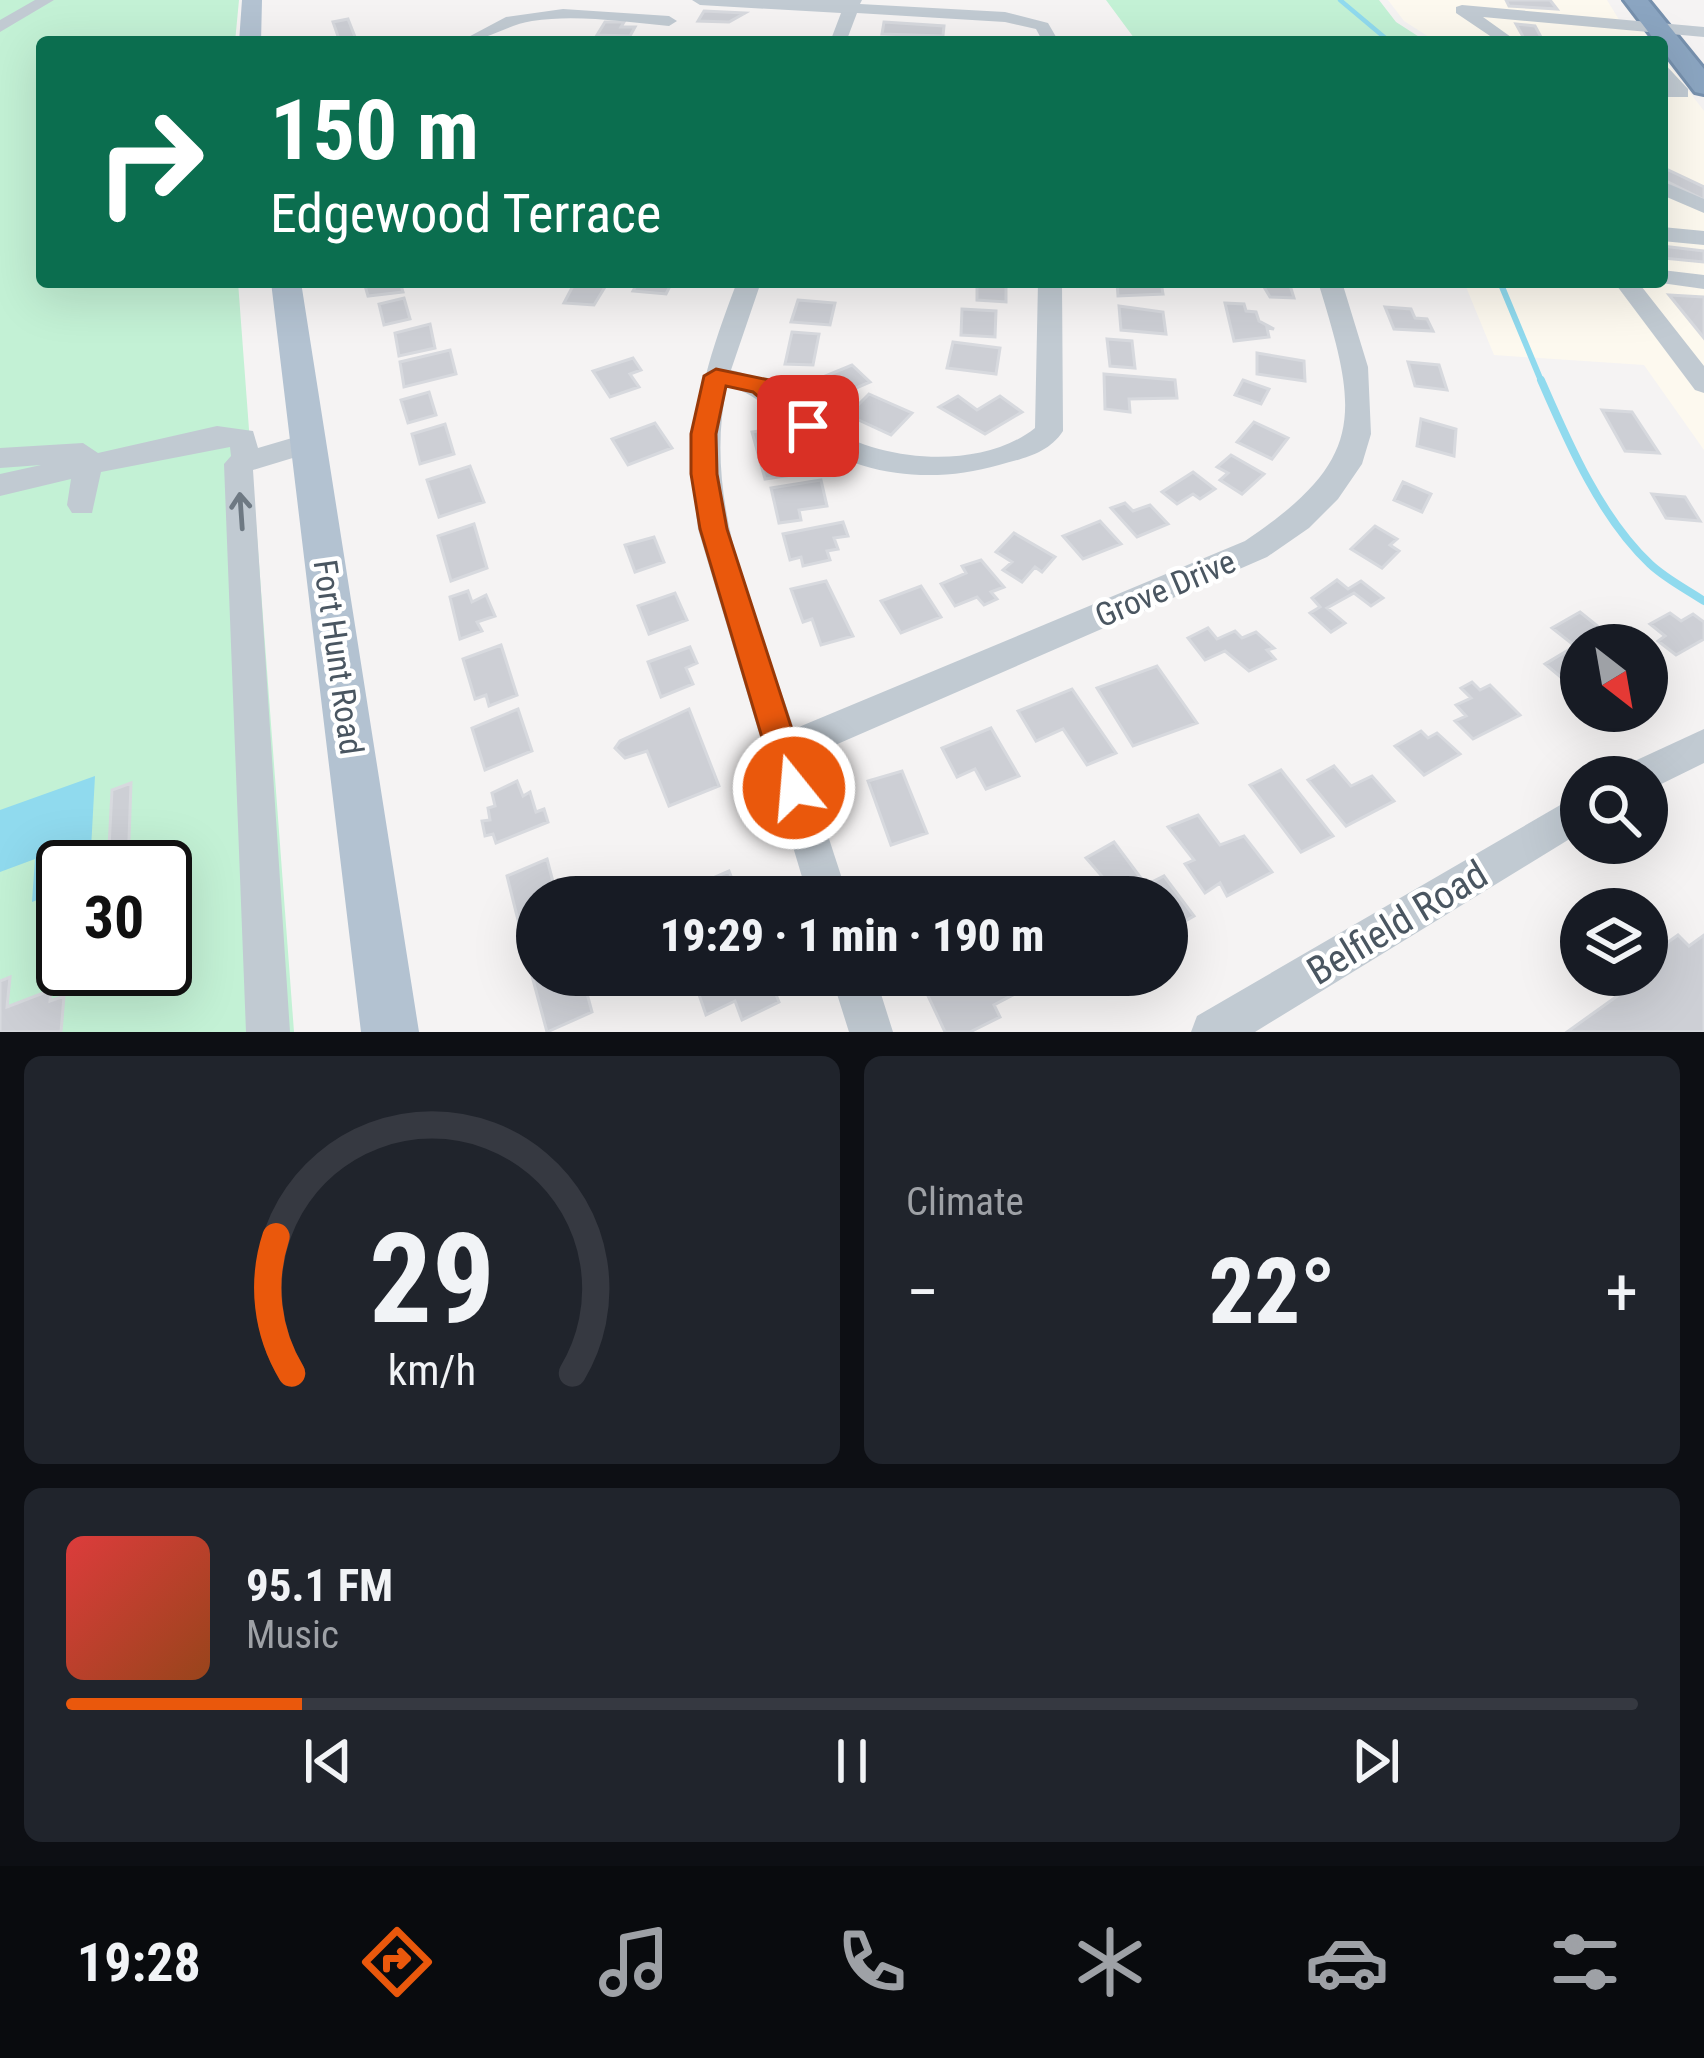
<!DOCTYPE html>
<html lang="en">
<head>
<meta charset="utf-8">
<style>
  body { margin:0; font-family:"Roboto Condensed",sans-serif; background:#20242c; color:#f1f3f6; height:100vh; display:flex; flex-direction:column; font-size:45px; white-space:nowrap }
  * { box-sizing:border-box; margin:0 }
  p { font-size:39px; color:#9ea1a6 }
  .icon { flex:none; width:66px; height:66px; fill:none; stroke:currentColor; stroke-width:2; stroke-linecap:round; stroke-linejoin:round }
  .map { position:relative; height:1032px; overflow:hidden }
  .panel { display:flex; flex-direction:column; gap:24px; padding:24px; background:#0d0f14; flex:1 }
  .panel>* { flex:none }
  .top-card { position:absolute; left:36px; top:36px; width:1632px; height:252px; border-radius:12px; box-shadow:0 12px 48px #0002; background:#0b6e4f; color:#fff; overflow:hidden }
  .needle { width:78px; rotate:149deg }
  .tools { position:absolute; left:1560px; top:624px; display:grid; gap:24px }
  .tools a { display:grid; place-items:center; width:108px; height:108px; border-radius:50%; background:#171b24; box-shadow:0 12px 48px #0002; font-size:60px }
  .speed { position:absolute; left:36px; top:840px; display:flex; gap:24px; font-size:60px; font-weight:700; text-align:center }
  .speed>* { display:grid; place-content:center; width:156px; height:156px; border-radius:50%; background:#171b24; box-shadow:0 12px 48px #0002; line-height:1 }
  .speed .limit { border:6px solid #111; border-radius:18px; background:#fff; color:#111 }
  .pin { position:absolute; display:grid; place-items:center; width:102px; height:102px; color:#fff; margin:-51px; border-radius:24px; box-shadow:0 6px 18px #0006 }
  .me { position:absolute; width:132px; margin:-66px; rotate:343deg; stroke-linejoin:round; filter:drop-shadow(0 0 9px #0008) }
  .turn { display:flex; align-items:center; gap:42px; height:252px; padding:0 36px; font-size:54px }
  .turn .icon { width:156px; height:156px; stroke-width:2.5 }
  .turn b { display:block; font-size:84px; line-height:102px }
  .big { font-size:90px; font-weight:800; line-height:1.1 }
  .panel .card { flex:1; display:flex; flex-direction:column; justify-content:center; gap:18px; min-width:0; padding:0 42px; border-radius:18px; background:#20242c }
  .panel .dial { align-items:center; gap:0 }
  .dial svg { height:312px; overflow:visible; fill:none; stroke:#363941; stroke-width:7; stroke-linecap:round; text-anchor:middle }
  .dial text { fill:#f1f3f6; stroke:none }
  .song { display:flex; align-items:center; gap:36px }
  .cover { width:144px; height:144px; border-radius:18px; background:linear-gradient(135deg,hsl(0 70% 55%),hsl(20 70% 35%)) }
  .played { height:12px; border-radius:6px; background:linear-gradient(90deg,#ea580c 15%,#363941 15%) }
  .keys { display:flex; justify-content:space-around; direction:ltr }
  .heat { display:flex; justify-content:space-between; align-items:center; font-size:66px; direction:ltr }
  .panel .tiles { flex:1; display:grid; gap:24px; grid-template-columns:1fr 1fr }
  .card:last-child { grid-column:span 2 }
  .trip { position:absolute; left:516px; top:876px; width:672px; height:120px; border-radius:60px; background:#171b24; box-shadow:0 12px 48px #0002; font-weight:800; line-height:120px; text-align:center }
  .dock { display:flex; height:192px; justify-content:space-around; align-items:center; background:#090b0e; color:#9ea1a6 }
  .dock .icon { width:84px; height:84px }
  .dock .on { color:#ea580c }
  .dock b { font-size:54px; color:#f1f3f6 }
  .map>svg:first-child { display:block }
  .commercial { fill:#fdf9ef }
  .green { fill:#c3f1d5; fill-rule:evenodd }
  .water { fill:#90daee }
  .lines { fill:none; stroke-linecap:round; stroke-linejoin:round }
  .stream-far2 { stroke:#90daee; stroke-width:4.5 }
  .stream-far1 { stroke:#90daee; stroke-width:6 }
  .stream { stroke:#90daee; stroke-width:8 }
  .building { fill:#cdcfd5; stroke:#d7d9de; stroke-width:3 }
  .highway-casing { stroke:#7690ad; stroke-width:6 }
  .minor { fill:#c1cad2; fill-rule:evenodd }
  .major { fill:#b3c2d1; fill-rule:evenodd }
  .highway { fill:#8ba5c1; fill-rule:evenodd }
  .oneway { stroke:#6e7983 }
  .route { fill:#ea580c; stroke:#983908; stroke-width:3 }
  .labels { text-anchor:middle; stroke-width:9; stroke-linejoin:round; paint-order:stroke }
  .street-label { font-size:33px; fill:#4a5661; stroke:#fff }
  .near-street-label { font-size:39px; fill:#4a5661; stroke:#fff }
</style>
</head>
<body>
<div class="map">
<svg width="1704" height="1032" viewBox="0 0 1704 1032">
  <rect width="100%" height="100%" fill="#f5f3f3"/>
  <!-- commercial -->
  <path class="commercial" d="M1388 0H1607L1621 23 1638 24 1651 42H1437L1404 21Z
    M1662 56 1704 111V450L1644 365 1494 355 1464 282H1662Z"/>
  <!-- green -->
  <path class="green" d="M0 0H239L235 42H42V282H238L294 1032H0ZM63 867H165V969H63Z
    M1106 0H1379L1396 22 1427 42H1137Z"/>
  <!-- water -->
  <path class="water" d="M95 776 90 867H63V890L32 902 35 859 0 872V810Z"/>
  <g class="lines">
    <!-- stream-far2 -->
    <path class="stream-far2" d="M1340 0 1390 42"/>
    <!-- stream-far1 -->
    <path class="stream-far1" d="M1500 282 1542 383"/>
    <!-- stream -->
    <path class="stream" d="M1541 380C1568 442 1600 517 1650 564 1666 579 1686 589 1704 601"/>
  </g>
  <!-- building -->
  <path class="building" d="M1506 0H1550L1557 9 1509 6Z
    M704 11 745 13 729 22 698 21Z
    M348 19 357 42H340L333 22Z
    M605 22H624L621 27H635L630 36 597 35Z
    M884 22 944 26 943 36 882 34Z
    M1516 24 1535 26 1542 39 1577 42H1526Z
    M1662 167 1704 187V200L1662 179Z
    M1662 246 1704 251V262L1662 258Z
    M364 282H400L403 292 368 296Z
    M575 282H608L594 305 564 303Z
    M638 282H672L666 294 633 291Z
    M977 282 1006 284V302L977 300Z
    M1117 282H1161L1163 294 1118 296Z
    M1261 282H1289L1294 298 1270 297Z
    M1669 295 1704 297V338Z
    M404 298 410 319 384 325 379 304Z
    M798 300 835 303 830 325 791 322Z
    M1225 303 1244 304 1246 311 1256 312 1259 321 1274 329 1267 328 1269 337 1234 341Z
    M1119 306 1163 312 1166 334 1121 330Z
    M1385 307 1411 309 1415 318 1427 319 1433 331 1394 329Z
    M962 309 996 311 995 337 961 335Z
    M430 324 435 348 399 356 395 333Z
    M792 332 819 334 813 365 785 364Z
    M1107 339 1132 341 1135 368 1110 366Z
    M953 342 1000 348 996 374 947 368Z
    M450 350 456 374 404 387 400 362Z
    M1257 353 1304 361 1305 381 1257 374Z
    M633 358 641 370 630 374 639 387 610 397 593 371Z
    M1408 362 1439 365 1447 390 1415 386Z
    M852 365 870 382 831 399 813 381Z
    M1104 374 1175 380 1177 398 1129 399 1130 412 1105 409Z
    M1243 380 1269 389 1261 404 1235 395Z
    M429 392 436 415 408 423 401 400Z
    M869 394 912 413 891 435 848 415Z
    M958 396 977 410 1000 396 1022 412 985 434 939 407Z
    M1602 410 1632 412 1659 453 1625 451Z
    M1421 419 1456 429 1454 456 1417 446Z
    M1254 422 1288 438 1272 459 1237 442Z
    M655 423 672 448 628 465 612 439Z
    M445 424 454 454 420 464 412 434Z
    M781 428 783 440 789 437 794 463 803 462 805 473 765 479 752 432Z
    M1231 455 1264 474 1242 494 1220 480 1228 473 1217 467Z
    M470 466 484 502 439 517 427 480Z
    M1193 472 1215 489 1200 499 1193 494 1177 504 1162 492Z
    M821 480 827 506 799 510 801 520 779 523 771 488Z
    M1403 482 1431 494 1422 512 1394 500Z
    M1652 494 1685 497 1700 521 1666 518Z
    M1125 503 1133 511 1150 505 1168 524 1137 537 1111 508Z
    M1100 521 1121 544 1083 559 1063 536Z
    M843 522 848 536 834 538 838 549 827 551 830 560 803 566 801 557 790 560 783 534Z
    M474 524 487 568 451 581 438 536Z
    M1375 526 1397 539 1390 545 1399 551 1382 568 1351 549Z
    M1014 533 1055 557 1042 572 1035 567 1022 582 1003 570 1012 562 996 552Z
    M654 537 664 562 635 572 625 545Z
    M981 560 1004 587 991 592 997 599 984 605 977 597 955 606 941 584 966 573 962 566Z
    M1337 580 1348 589 1361 581 1383 598 1371 606 1354 593 1327 608 1345 623 1331 632 1310 613 1320 607 1312 598Z
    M826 581 853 636 821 645 812 619 803 622 791 589Z
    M921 586 941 617 901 633 881 601Z
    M468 591 472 602 486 595 495 616 477 622 482 631 460 639 450 597Z
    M675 593 687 620 649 634 638 606Z
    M1580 612 1621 645H1581V694L1545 664 1575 646 1552 628Z
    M1670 613 1681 621 1693 614 1704 622V639L1676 655 1658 641 1665 636 1650 624Z
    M1208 628 1217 639 1235 631 1242 638 1256 632 1274 648 1267 650 1275 659 1249 671 1225 651 1205 660 1188 638Z
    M501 645 517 695 489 706 486 695 475 699 463 659Z
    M690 647 697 663 686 668 693 684 661 697 648 662Z
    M1157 666 1197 723 1133 746 1097 688Z
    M1472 682 1480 690 1490 685 1520 715 1473 739 1455 721 1466 716 1456 705 1471 698 1461 688Z
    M1072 689 1116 753 1087 765 1063 729 1036 741 1018 711Z
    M518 709 532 751 485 770 472 728Z
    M689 709 719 786 669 806 647 751 625 758 615 748 620 741Z
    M991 728 1019 776 986 789 975 769 957 777 942 748Z
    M1421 731 1428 738 1437 733 1460 754 1424 775 1395 746Z
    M1334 766 1351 786 1372 776 1394 801 1346 826 1308 780Z
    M1281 770 1333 836 1301 852 1250 785Z
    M902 771 927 833 891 845 868 781Z
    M517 781 523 796 530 792 536 812 544 809 548 822 496 843 493 834 485 836 482 821 490 820 488 808 495 806 492 793Z
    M131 783 128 867H108L112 790Z
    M1198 815 1220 845 1244 836 1272 872 1227 896 1220 883 1205 893 1185 864 1194 860 1168 827Z
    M1114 842 1146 885 1164 876 1194 916 1180 924 1176 918 1167 923V897H1120L1086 858Z
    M547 859 557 897H537V925L521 932 507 876Z
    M729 871 739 897H696L692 887Z
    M1678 935 1689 946 1704 935V1032H1567L1634 984 1625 975H1647V957Z
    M537 957V975H582L592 1012 547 1032 528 961Z
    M712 975H768L779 1002 742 1020 735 1001 706 1015 695 983Z
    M932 975H1036L1039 981 994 1005 1000 1017 970 1032H945L921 981Z
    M10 977 7 1007 51 990 50 1001 64 996 61 1032H0V981Z"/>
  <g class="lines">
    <!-- highway casing -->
    <g class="highway-casing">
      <path id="highway" d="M1624 0H1648L1704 69V94L1695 92 1662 49V42H1656Z"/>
    </g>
    <!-- minor -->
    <path class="minor" d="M35 0H54L0 32V20Z
      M692 0H862L860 4 1005 12 1048 23 1059 42H1043L1036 29 1005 22 857 13 846 42H830L841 13 700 5Z
      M1462 5 1704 27V37L1483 17 1518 42H1499L1456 13V7Z
      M563 9 669 16 677 21 669 26C624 22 577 14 532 21 506 25 485 42 459 42L506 17Z
      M1662 61 1688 89V97H1662V87H1668L1662 78Z
      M1662 181 1704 199V213L1662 195Z
      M1662 227 1704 231V245L1662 241Z
      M1662 270 1704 275V289L1654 282H1662Z
      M737 282H761L731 370C772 379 794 405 828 427 882 462 981 471 1035 428L1038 282H1062L1063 431C1048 454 1024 458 999 465 934 484 860 477 804 437 778 418 759 394 727 386 701 503 758 620 794 729L1245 541C1367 459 1359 414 1318 282H1342L1368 367 1371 434 1362 464 1338 499 1309 528 1267 557 803 759 848 897H808L698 529C685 432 703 371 737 282Z
      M1614 282H1638L1704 366V393L1695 390Z
      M217 426 253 431 258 448 309 433 323 443 319 450 253 470 290 1032H246L224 464 231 456 230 447 101 472 92 513H72L67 505 71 479 0 496V474L41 465 0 468V448L83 443 98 453Z
      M1704 729V763L1647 791V777H1620L1626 765Z
      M1581 793V832L1255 1032H1191L1197 1016Z
      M831 975H875L893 1032H849Z"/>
    <!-- major -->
    <path class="major" d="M242 0H262L261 42H239Z
      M271 282H301L419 1032H361Z"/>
    <!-- highway -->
    <use href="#highway" class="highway"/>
  </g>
  <!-- one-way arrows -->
  <defs><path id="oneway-shaft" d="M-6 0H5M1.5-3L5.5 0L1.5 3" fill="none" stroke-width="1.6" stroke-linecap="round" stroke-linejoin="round" transform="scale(3)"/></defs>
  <use class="oneway" href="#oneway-shaft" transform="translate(241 511) rotate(-94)"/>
  <!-- route -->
  <path class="route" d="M716 369 769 380 820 426 816 432H799L753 392 726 386 716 434 717 474 727 529 811 788 806 799 794 804 782 799 777 788 700 529 691 474V434L704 376Z"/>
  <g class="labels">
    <!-- street labels -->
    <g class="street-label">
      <text transform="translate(1165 588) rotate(-23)" y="12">Grove Drive</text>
      <text transform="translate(339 657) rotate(82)" y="12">Fort Hunt Road</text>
    </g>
    <!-- near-street labels -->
    <g class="near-street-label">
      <text transform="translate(1397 922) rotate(-31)" y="14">Belfield Road</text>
    </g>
  </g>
</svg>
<div class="tools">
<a><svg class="needle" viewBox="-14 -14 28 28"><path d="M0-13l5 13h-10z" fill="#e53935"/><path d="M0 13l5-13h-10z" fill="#9ea1a6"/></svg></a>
<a><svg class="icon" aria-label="search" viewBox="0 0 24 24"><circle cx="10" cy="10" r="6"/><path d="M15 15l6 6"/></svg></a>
<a><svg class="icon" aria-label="layers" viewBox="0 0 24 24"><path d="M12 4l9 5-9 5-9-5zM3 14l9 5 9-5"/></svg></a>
</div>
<div class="speed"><div class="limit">30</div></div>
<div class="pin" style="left:808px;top:426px;background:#d93025"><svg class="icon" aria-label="arrive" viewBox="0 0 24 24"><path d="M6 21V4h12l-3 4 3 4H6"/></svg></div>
<svg class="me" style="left:794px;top:788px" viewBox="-20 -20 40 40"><circle r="17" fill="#ea580c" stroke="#fff" stroke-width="3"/><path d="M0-11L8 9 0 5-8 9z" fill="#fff"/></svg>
<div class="trip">19:29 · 1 min · 190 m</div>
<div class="top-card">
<div class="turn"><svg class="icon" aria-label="right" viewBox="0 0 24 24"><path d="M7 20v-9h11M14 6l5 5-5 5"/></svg><div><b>150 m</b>Edgewood Terrace</div></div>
</div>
</div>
<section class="panel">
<div class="tiles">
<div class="card dial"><svg viewBox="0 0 100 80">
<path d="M14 69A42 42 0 1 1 86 69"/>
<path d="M14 69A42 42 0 0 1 10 34" stroke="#ea580c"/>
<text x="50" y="56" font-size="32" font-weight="700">29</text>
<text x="50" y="72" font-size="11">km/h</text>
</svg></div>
<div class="card"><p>Climate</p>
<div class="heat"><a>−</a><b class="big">22°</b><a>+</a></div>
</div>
<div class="card">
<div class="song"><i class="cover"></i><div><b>95.1 FM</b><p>Music</p></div></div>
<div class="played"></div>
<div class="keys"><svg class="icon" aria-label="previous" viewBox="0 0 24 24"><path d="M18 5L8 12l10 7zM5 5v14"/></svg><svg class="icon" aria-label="pause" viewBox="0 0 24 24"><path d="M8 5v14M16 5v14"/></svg><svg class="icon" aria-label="next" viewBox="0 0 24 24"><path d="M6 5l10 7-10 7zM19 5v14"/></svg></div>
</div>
</div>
</section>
<nav class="dock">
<b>19:28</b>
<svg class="icon on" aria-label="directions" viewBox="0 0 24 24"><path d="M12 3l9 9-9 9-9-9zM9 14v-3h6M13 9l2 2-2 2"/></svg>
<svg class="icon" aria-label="music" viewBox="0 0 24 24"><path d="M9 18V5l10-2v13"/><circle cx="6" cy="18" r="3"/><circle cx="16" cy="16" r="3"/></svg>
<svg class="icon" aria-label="phone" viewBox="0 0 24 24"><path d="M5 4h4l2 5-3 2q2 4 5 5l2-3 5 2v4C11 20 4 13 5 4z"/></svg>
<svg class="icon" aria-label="climate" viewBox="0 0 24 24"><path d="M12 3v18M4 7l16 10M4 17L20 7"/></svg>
<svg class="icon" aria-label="car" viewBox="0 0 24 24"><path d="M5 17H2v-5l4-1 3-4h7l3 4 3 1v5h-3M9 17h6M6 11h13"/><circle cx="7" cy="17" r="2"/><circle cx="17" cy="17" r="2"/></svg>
<svg class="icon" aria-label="filters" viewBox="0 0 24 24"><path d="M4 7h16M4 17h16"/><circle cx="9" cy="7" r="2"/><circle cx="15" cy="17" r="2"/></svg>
</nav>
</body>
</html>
